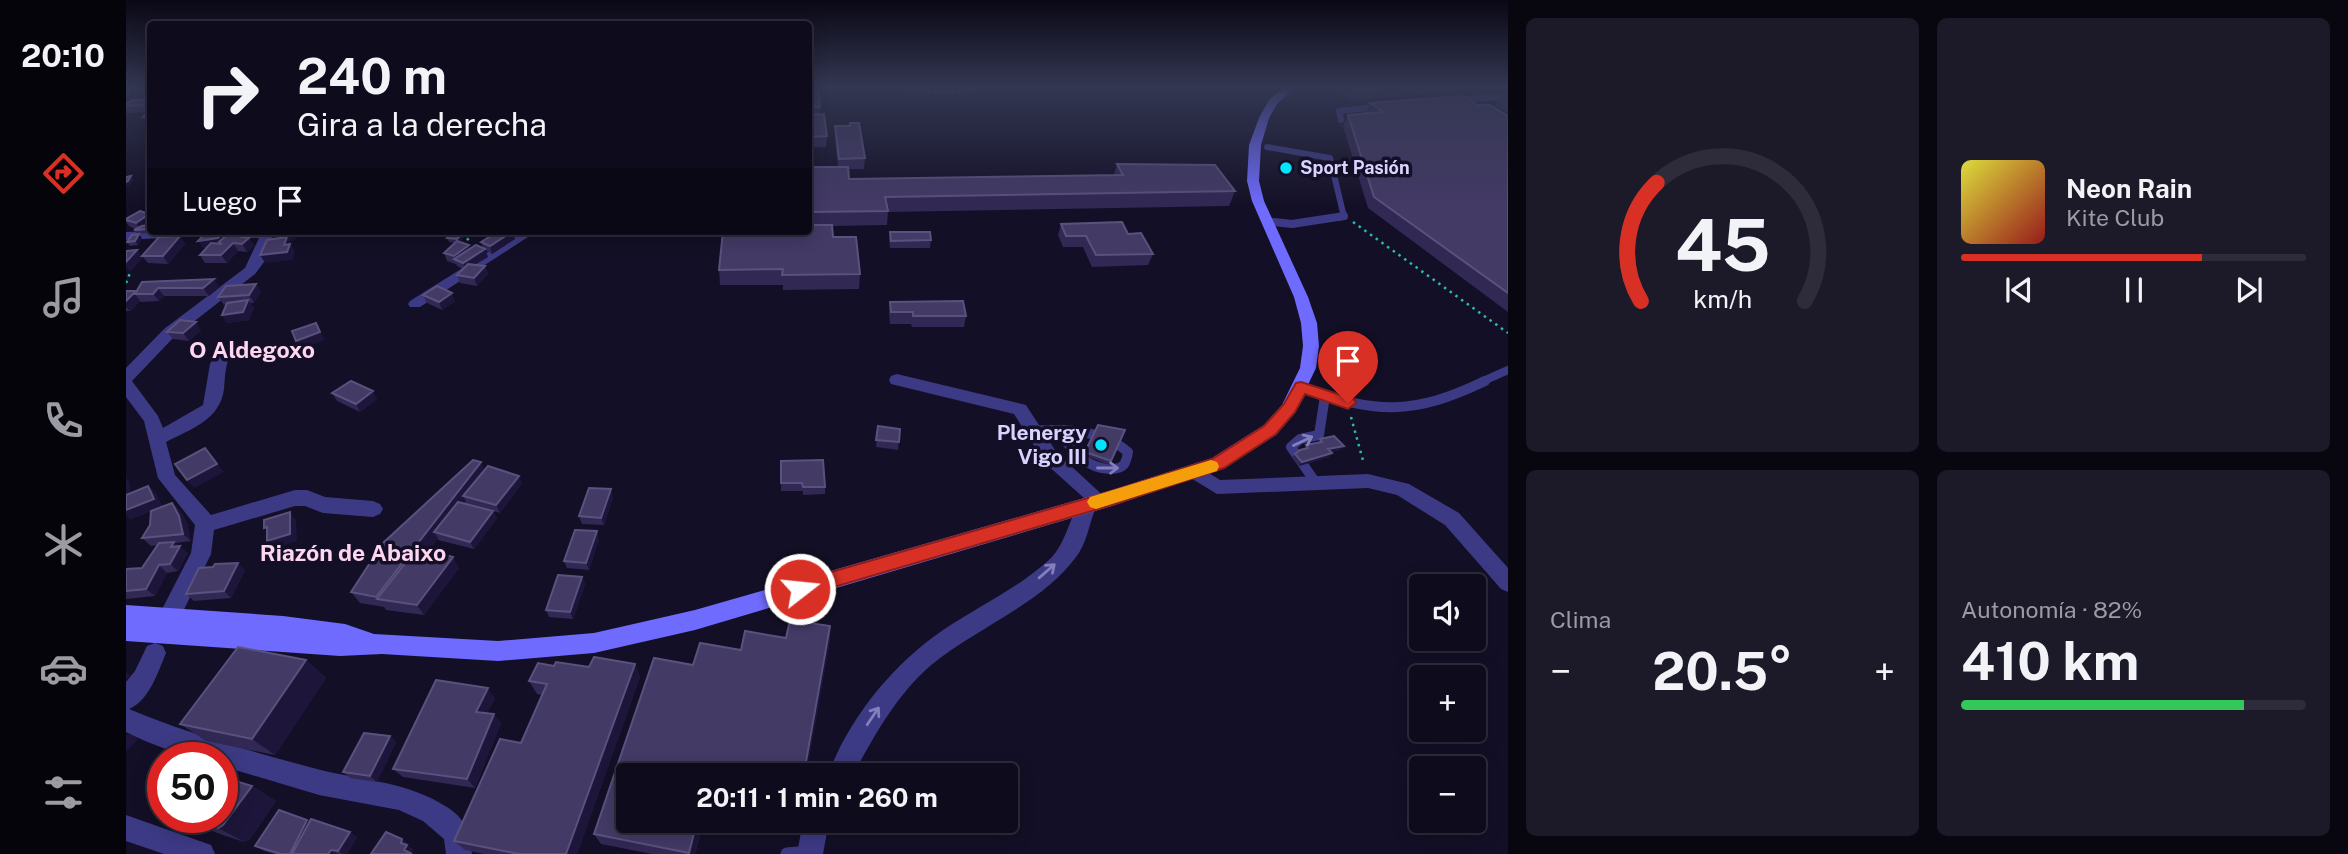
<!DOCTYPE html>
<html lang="es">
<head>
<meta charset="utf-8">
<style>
  body { margin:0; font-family:"Public Sans",sans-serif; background:#1c1929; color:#f1f3f6; height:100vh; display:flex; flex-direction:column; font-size:26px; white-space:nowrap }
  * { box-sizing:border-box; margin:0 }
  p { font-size:23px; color:#9b9ba3 }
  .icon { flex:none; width:38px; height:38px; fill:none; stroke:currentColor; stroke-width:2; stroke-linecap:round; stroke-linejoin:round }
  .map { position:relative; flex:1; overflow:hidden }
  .side { display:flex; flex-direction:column; gap:18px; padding:18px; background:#08060f; width:840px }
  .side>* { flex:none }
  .banner { position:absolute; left:21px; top:21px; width:665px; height:214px; border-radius:7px; box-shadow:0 4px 18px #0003,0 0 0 2px #2e2b3b; background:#0e0b1c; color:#f1f3f6; overflow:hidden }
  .fabs { position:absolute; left:1283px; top:574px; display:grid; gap:14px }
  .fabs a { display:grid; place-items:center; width:77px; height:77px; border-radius:7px; background:#0e0b1c; box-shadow:0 4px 18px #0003,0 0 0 2px #2e2b3b; font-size:35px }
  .speed { position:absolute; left:21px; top:742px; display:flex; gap:14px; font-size:35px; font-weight:700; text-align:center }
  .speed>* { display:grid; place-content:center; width:91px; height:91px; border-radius:50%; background:#0e0b1c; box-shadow:0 4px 18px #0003,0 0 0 2px #2e2b3b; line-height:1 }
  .speed .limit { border:10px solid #d22; background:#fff; color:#111 }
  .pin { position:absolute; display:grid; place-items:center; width:60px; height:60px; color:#fff; margin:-72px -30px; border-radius:50% 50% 50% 0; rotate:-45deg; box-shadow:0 0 7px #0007 }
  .pin .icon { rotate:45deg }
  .me { position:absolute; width:77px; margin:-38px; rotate:74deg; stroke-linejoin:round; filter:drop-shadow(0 0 5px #0008) }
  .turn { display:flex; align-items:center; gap:24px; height:147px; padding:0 35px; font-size:32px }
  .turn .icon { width:91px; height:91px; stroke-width:2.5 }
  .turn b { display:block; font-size:49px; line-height:60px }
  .then { display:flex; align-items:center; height:66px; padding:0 35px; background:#0003; gap:14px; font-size:26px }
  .big { font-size:52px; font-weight:700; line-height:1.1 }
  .side .card { flex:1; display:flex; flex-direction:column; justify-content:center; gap:10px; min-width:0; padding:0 24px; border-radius:10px; background:#1c1929 }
  .side .dial { align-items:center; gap:0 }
  .dial svg { height:182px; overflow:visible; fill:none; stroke:#2e2b3b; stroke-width:7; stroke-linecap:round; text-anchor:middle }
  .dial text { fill:#f1f3f6; stroke:none }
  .song { display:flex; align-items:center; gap:21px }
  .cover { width:84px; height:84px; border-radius:10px; background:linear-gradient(135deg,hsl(60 70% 55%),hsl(0 70% 35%)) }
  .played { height:7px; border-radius:4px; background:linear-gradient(90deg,#d93025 70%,#2e2b3b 70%) }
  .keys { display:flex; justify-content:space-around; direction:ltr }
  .heat { display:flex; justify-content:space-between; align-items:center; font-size:38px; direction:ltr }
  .charge { height:10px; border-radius:5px; background:linear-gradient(90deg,#34c759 82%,#2e2b3b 0) }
  .side .tiles { flex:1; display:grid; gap:18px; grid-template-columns:repeat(2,1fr) }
  .trip { position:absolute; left:490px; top:763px; width:402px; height:70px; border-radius:7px; background:#0e0b1c; box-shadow:0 4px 18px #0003,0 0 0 2px #2e2b3b; font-weight:700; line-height:70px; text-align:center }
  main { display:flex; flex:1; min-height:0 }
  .tabs { display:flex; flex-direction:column; width:126px; justify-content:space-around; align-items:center; background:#06040b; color:#9b9ba3 }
  .tabs .icon { width:49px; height:49px }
  .tabs .active { color:#d93025 }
  .tabs b { font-size:32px; color:#f1f3f6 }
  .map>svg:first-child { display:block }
  .green { fill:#12302f }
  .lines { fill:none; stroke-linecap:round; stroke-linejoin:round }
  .path-far1 { stroke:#2fb8b0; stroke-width:2; stroke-dasharray:2.5 3.5; stroke-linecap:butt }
  .path { stroke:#2fb8b0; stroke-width:2.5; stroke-dasharray:2.5 4.5; stroke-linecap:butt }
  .service-far3 { stroke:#3d3a85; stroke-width:6 }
  .service-far2 { stroke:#3d3a85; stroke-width:8 }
  .service-far1 { stroke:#3d3a85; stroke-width:10 }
  .service { stroke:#3d3a85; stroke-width:13 }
  .minor { fill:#3d3a85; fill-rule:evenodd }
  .tertiary { fill:#3d3a85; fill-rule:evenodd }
  .secondary { fill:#6f6bff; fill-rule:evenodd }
  .wall { fill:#312854 }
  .shaded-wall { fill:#1d163a }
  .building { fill:#433a66; stroke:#5a527e; stroke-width:2 }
  .oneway { stroke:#837fbc }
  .route { fill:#d93025; stroke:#8d1f18; stroke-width:2 }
  .slow { fill:#f59e0b }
  .poi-dot { fill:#00e5ff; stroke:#130f26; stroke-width:2.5 }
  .labels { text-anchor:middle; stroke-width:7; stroke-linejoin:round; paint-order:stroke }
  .far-poi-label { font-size:18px; font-weight:bold; fill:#d9d4ff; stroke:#130f26; text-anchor:start }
  .poi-label { font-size:21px; font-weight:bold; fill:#d9d4ff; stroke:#130f26; text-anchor:end }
  .neighbourhood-label { font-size:23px; font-weight:bold; fill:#ffd6f0; stroke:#130f26 }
</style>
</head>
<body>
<main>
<nav class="tabs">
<b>20:10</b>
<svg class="icon active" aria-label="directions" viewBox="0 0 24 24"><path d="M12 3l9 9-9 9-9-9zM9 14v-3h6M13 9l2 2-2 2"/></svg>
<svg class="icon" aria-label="music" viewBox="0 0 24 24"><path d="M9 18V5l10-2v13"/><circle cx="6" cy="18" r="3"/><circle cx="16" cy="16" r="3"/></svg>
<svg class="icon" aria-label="phone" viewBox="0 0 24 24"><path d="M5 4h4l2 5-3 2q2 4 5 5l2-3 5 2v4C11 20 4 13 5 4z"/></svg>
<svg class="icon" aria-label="climate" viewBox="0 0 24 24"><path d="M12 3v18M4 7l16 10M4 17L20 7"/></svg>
<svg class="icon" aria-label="car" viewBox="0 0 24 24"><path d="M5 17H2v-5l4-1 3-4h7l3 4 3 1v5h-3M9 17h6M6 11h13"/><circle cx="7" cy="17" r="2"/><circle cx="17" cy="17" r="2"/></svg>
<svg class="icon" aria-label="filters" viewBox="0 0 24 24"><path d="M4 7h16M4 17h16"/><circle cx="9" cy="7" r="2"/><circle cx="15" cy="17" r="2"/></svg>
</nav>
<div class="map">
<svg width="1382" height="854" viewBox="0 0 1382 854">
  <rect width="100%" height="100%" fill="#130f26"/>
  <!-- green -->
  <path class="green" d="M756 87H876L794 97Z"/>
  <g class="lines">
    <!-- path-far1 -->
    <path class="path-far1" d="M766 87 819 92 848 89
      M848 89 866 87"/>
    <!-- path -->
    <path class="path" d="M1227 222 1382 333
      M336 245 346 235
      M0 283 4 273
      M1225 417 1238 464"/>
    <!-- service-far3 -->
    <path class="service-far3" d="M1330 100 1382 96
      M1215 120 1213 111 1252 107
      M1141 147 1204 158 1218 217 1212 218"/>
    <!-- service-far2 -->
    <path class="service-far2" d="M1148 222 1166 224 1218 216
      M1355 382 1382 370"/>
    <!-- service-far1 -->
    <path class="service-far1" d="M1175 387C1250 414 1286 416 1359 381
      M907 431C939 428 977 430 1002 452 1000 464 998 469 984 469 959 469 945 448 931 430
      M1190 483 1165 447 1174 439 1193 435 1199 396"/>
    <!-- service -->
    <path class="service" d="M661 854 683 852"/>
    <!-- minor -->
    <path class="minor" d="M24 231 157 232 148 236 138 262 129 274 48 337 6 381 32 416 37 428 77 405 84 364 92 348 98 347 106 352C99 364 99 376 98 389 94 420 65 429 40 442L49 475 85 515 169 490H181L199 497 247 501 254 504 257 509 254 514 247 517 197 513 179 506H169L88 530 85 554 51 624 43 627 35 624 32 617 65 553 69 525 32 478 18 421 0 397V368L38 329 119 268 133 238 72 236 0 240V232Z
      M389 231H403L402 237 294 307H284L282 304 284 301 389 235Z
      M771 374 900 405 931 453 983 501 980 506 970 507C963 524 961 543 950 557 916 604 848 629 804 666 770 696 748 736 727 775H702C723 718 767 664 817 630 853 606 893 588 925 558 942 541 946 506 958 498L919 463 888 414 765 384 763 380 765 376Z
      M1070 465 1094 480 1242 474 1283 484 1333 513 1382 568V592L1375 589 1319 525 1271 495 1242 488 1091 494 1063 477 1061 472 1063 467Z
      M29 643 37 646 40 653C32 672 23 701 3 709 63 734 127 752 191 769 232 780 277 781 314 803 338 816 343 828 346 854H320L318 839 297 821 273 810 193 795 96 766V758C61 758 32 748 0 732V682L9 671 21 646Z
      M677 821H703L697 854H671Z"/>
    <!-- tertiary -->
    <path class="tertiary" d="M0 815 85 845 89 854H38L0 841Z"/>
    <!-- secondary -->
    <path class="secondary" d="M1158 87H1169L1151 104 1143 118 1135 145 1133 181 1138 201 1182 297 1191 323 1193 346 1190 368 1169 412 1150 435 1098 468 986 506 569 630 468 653 372 661 256 654 214 656 0 641V605L157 616 219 624 248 634 372 641 468 633 569 610 986 490 1086 458 1138 425 1156 405 1174 368 1177 346 1175 323 1168 297 1126 201 1121 181 1123 145 1133 118 1143 100Z"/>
  </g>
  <!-- wall -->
  <path class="wall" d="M796 87H820V90L796 89Z
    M1203 87H1332L1330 91 1226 100Z
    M682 92 694 107V114L701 136 700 147H682Z
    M1378 92H1382V113L1369 105Z
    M23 99 24 128 17 117 21 112 0 113V104Z
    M1244 103 1352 105 1382 116V312L1242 208 1217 126 1222 115 1238 114Z
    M709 126 739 158 738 169H722L723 179 988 175 991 164 1109 191 1103 206 762 212 761 225 706 226 707 237 734 274 733 289 657 290V285H594L593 270 682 231V167H712L709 137Z
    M23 214 24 216V231H44L11 234 8 230 10 229 4 227 0 222V219Z
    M935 224 1027 254 1022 265 966 267 957 247H937L932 235Z
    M82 231H103L105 233 119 234 121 238H123L128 245 121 252 112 251 101 263H79L74 255 81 248H77Z
    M225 231H245L226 232Z
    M327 231 334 242 345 249 357 248 355 242 387 231 389 239 366 254 359 250 362 257 349 265 359 266 362 274 351 286 334 283 331 275 337 269 331 266 330 264 321 261 318 253 329 243 323 242 321 238Z
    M408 231H426V232L417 237Z
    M764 232 805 240 804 248H764L763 240Z
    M54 236 59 244 42 264 22 263 16 256Z
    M16 238 12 245 4 246 1 242Z
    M16 282 94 287 83 296H38L33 301 15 302 14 301 4 311H0V291H10Z
    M135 291 128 303H124L128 308 123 320 101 323 96 315 100 304 98 305 92 297Z
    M297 295 329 301 316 310 301 303Z
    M764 302 840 316 838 327H786L785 324H764L763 313Z
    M75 330 63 341 47 339 41 332Z
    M206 393 251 399 234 412 211 401Z
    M972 425 999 430 983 465 958 455Z
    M752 426 774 429 772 450 750 447Z
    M1194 439 1215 450 1205 452 1206 453 1203 457 1173 466 1166 458 1169 454 1178 449 1180 445 1191 443Z
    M655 461 699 487V494L677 495V491H655Z
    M359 469 396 483 374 513 367 511 371 518 348 549 312 540V538L303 550 333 568 298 615 260 610 258 607 234 603 225 592Z
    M3 481 4 493 22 486 30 494 36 506 27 510 46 503 54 511 61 523 65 541 49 543 62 553 52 571 41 573 29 596 0 599V569L16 568 32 545 25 546 16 538 24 525 25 511 4 519Z
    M487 497 478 525 456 524 453 516Z
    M473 539 463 570 441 568 438 561Z
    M119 570 105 598 68 601 60 594Z
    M456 577 459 584 447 619 423 617 420 610Z
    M664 620 704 626V640L680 775H502V821H578L569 854H526L475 844 468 834 528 658 567 665 574 643 615 650 619 631 660 638Z
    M180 660 200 678 149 755 80 741 54 724Z
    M509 664 514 677 451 854H358L339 850 328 841 395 743 416 695 411 694 403 681 428 666 463 667Z
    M369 698 361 713 375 723 349 788 277 777 267 769Z
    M264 736 270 742 251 782 224 778 217 772Z
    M126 786 150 801 124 839 118 842 91 833 58 817H96Z
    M181 820 231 837 221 854H149L138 851 129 846Z
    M605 821H625L624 825Z"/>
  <!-- shaded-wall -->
  <path class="shaded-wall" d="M0 87H1L5 93 0 98Z
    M24 87V94L12 95 8 89Z
    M23 99 24 110 22 112 18 105Z
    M20 120H24V128Z
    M5 176 8 180 4 185 0 186V182Z
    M23 214 24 216V224L15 229 10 223Z
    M99 231H103L107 236 95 246 77 248 72 241Z
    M165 231H172L169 240 163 241 169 252 166 260 139 263 134 255 149 243 145 235Z
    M339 231H344L333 243 331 239Z
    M387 231 389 239 366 254 364 246Z
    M415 231H426V232L417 237Z
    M13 234 16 238 12 245 9 241Z
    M119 234 122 239 123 238 128 245 121 252 116 244V237Z
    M54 236 59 244 42 264 37 256Z
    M107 243 112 251 101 263 95 255Z
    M343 245 346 252 329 259 328 256Z
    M359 249 362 257 340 270 337 263Z
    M11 250 17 258 4 272 0 267V262Z
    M359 266 362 274 351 286 348 278Z
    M88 279 94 287 83 296 77 288Z
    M130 284 135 291 128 303 123 295Z
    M32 288 38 296 33 301 27 294Z
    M10 291 9 294 14 301 4 311 0 307V301Z
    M326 293 329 301 316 310 313 302Z
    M122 300 128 308 123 320 101 323 96 315Z
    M70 322 75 330 63 341 57 333Z
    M190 323 199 340 175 349 170 341Z
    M247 391 251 399 234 412 230 404Z
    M1218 446 1215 450 1199 453 1202 449Z
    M79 448 98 472 68 488 61 480Z
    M1206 453 1203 457 1173 466 1176 462Z
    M355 462 361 473 337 496 340 501 315 534 308 532 312 538 264 601 252 599 250 597Z
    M393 476 396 483 374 513 370 505Z
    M0 478 3 481 4 502 0 503Z
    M22 486 30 494 36 506 4 519 0 516V510Z
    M485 489 487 497 478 525 475 518Z
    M46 503 54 511 61 523 65 541 57 534Z
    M367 511 371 518 348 549 344 542Z
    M164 512 170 520 171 541 148 549 141 541Z
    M471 531 473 539 463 570 460 563Z
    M48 542 62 553 52 571 44 564 45 547Z
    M327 557 333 568 298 615 291 605Z
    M112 563 119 570 105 598 98 591Z
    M33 565 41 573 29 596 20 589Z
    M456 577 459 584 447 619 444 612Z
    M704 626V640L680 775H678Z
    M180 660 200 678 149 755 126 739Z
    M509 664 514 677 451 854H440Z
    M0 672 4 675 0 681Z
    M362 688 369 698 358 721 350 712Z
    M368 714 375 723 349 788 341 779Z
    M2 733 12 739 0 752V734Z
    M264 736 270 742 251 782 244 776Z
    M126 786 150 801 124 839 118 842 92 828Z
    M181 820 189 825 175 854H164Z
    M571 821H578L569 854H563Z
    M224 832 231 837 221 854H217L212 851Z
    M276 839 283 844 282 846 287 849 285 854 278 850 275 843Z
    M205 850 212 854H202Z"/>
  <!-- building -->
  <path class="building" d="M1226 87H1266L1231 90Z
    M693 91 694 107H682V92Z
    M1337 96 1352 105H1364L1382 116V293L1248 197 1222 115 1258 112 1244 103Z
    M23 99 18 105 0 106V104L6 100Z
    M24 108V120H20L22 116 17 117Z
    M698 114 701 136 682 137V115Z
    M724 123H733L739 158 713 159 709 126H724Z
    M991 164 1089 165 1109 191 759 197 762 211 682 212V167H722L723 179 997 175Z
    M5 176 2 181 0 182V177Z
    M14 211 23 214 10 223 0 220V219Z
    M996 222 1002 234 1015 233 1027 254 970 255 960 236H940L935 224Z
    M24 225V229L8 230 16 226Z
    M682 225H706L707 237H730L734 274 656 275 657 269 593 270 597 231H682Z
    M82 231H99L92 238 72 241Z
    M146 231H165V233L145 235Z
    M327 231H339L331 239 321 238Z
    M373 231H387L364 246 355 242Z
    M764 232H804L805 240 765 241Z
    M103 233 119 234 116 237 123 238 116 244 107 243 95 255H74L85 243 96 244 93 242Z
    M13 234 9 241 1 242 6 235Z
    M54 236 37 256H16L33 237Z
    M161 237 158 245 164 244 161 252 134 255 141 240Z
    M331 241 343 245 328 256 318 253Z
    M350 245 359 249 337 263 328 259Z
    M11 250 0 262V251Z
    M342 264 359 266 348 278 331 275Z
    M88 279 77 288H32L27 294H9L16 282Z
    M130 284 123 295 92 297 100 286Z
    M311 286 326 293 313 302 297 295Z
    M0 291H10L0 301Z
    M122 300 117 312 96 315 101 303Z
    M837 301 840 316H787V312H765L764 302Z
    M54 320 70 322 57 333 41 332Z
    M190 323 194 332 170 341 166 331Z
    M225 381 247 391 230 404 206 393Z
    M972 425 999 430 985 461 959 452Z
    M752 426 774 429 773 442 750 440Z
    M1208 436 1218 446 1202 449 1206 453 1176 462 1169 454 1174 450 1182 448 1180 445 1196 442 1194 439Z
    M79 448 91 464 61 480 49 464Z
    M347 460 355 462 250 597 225 592 257 543Z
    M697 460 699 487H677L676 483H655V461Z
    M362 466 393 476 370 505 337 496Z
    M22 486 28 499 0 510V495Z
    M463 488 485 489 475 518 453 516Z
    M332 502 367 511 344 542 308 532Z
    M46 503 53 516 57 534 16 538 24 525 25 511Z
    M164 512V534L141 541V527L138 528V520Z
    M449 530 471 531 460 563 438 561Z
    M48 542 45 547 54 546 44 564 33 565 20 589 0 591V569L16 568 33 543Z
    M292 547 327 557 291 605 251 599Z
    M112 563 98 591 60 594 73 568 87 567 89 564Z
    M432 575 456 577 444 612 420 610Z
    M664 620 704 626 678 773 633 765 631 775H502V821H571L563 853 468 834 528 658 567 665 574 643 615 650 619 631 660 638Z
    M112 647 180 660 126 739 54 724Z
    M468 657 509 664 440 854H393L328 841 374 739 395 743 421 684 403 681 412 663 428 666 430 662 463 667Z
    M310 680 362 688 350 712 368 714 341 779 267 769Z
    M238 733 264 736 244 776 217 772Z
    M96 777 126 786 97 825 92 828 63 819 64 817H96Z
    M153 810 181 820 164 854H155L129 846Z
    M185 819 224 832 212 851 205 850 202 854H166Z
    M260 832 276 839 275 843 281 845 278 850 286 854H245Z"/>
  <!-- one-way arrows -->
  <defs><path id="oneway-shaft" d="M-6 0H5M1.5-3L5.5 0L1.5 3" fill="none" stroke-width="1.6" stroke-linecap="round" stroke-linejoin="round" transform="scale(1.75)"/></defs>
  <g class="oneway">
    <use href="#oneway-shaft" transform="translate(1177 441) rotate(-25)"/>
    <use href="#oneway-shaft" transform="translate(982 468)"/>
    <use href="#oneway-shaft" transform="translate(921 571) rotate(-41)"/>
    <use href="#oneway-shaft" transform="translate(747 716) rotate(-56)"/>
  </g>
  <!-- sky -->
  <linearGradient id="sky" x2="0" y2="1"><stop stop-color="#0a0815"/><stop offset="0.42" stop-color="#333752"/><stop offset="1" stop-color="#333752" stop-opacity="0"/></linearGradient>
  <rect width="1382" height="207" fill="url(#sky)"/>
  <!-- route -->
  <path class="route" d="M1175 382 1228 399 1230 403 1222 409 1179 394 1169 412 1150 434 1098 468 986 505 674 597 668 595 665 589 668 583 674 581 986 491 1086 459 1138 426 1158 404 1170 383Z"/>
  <!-- slow -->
  <path class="slow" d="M1085 460 1091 462 1093 466 1091 471 970 509 964 507 961 502 964 497Z"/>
  <!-- markers -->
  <g class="poi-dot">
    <circle cx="1160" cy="168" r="7"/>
    <circle cx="975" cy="445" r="7"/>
  </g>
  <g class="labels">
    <!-- far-poi labels -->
    <g class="far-poi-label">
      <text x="1174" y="174">Sport Pasión</text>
    </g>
    <!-- poi labels -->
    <g class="poi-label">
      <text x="961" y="440">Plenergy<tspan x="961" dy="24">Vigo III</tspan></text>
    </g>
    <!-- neighbourhood labels -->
    <g class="neighbourhood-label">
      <text x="126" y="358">O Aldegoxo</text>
      <text x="227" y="561">Riazón de Abaixo</text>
    </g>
  </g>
</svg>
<div class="fabs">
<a><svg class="icon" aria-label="sound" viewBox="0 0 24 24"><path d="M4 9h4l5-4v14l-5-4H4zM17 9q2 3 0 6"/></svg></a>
<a>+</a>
<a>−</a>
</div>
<div class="speed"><div class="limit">50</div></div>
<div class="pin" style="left:1222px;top:403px;background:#d93025"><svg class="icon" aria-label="arrive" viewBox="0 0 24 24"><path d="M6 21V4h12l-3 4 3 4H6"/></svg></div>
<svg class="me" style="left:674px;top:589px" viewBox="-20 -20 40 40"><circle r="17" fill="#d93025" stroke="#fff" stroke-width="3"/><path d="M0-11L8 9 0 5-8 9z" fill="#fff"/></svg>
<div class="trip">20:11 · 1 min · 260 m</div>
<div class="banner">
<div class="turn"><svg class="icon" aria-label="right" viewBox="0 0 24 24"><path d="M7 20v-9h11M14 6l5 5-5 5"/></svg><div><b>240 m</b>Gira a la derecha</div></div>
<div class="then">Luego<svg class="icon" aria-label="arrive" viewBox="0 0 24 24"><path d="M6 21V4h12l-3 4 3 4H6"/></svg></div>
</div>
</div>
<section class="side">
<div class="tiles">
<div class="card dial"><svg viewBox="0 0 100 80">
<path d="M14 69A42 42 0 1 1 86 69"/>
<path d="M14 69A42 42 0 0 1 21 17" stroke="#d93025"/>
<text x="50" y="56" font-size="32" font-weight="700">45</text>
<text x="50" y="72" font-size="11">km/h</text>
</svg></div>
<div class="card">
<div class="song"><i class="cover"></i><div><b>Neon Rain</b><p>Kite Club</p></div></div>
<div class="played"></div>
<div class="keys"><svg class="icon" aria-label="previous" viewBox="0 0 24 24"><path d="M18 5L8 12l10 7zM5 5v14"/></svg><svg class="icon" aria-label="pause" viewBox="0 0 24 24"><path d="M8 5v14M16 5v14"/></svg><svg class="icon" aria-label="next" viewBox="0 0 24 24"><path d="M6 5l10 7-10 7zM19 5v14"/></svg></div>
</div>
<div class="card"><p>Clima</p>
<div class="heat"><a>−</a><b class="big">20.5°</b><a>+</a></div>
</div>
<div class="card"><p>Autonomía · 82%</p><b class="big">410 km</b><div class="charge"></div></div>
</div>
</section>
</main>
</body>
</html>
